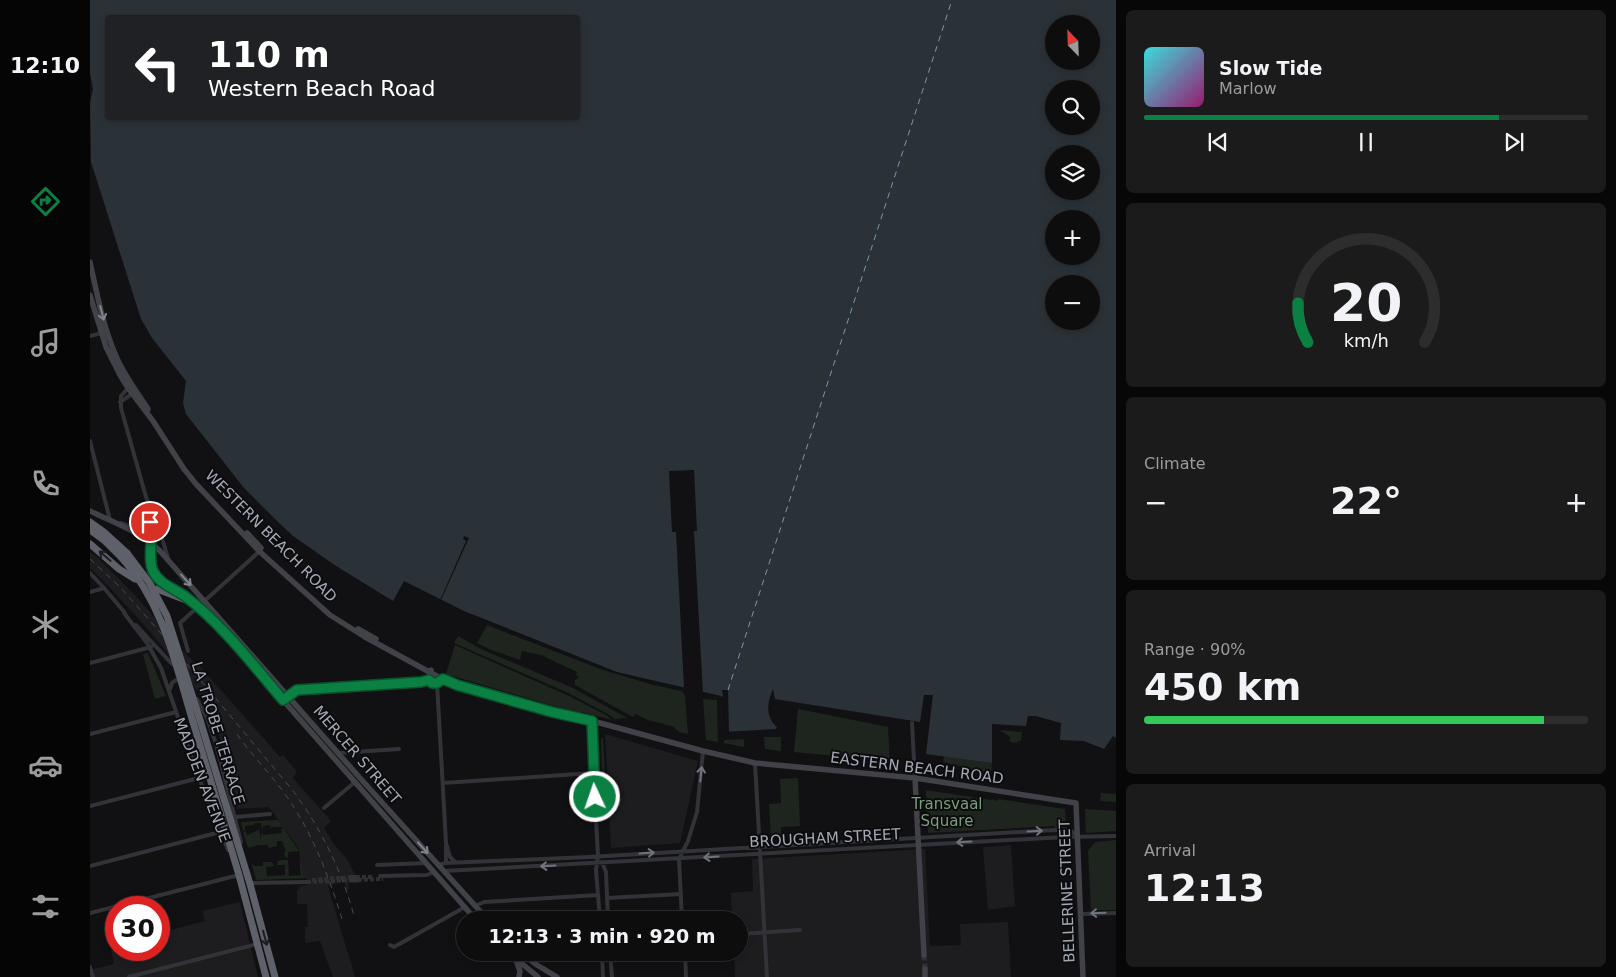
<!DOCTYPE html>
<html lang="en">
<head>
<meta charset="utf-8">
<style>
  body { margin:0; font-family:"DejaVu Sans",sans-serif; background:#1b1b1c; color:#f1f3f6; height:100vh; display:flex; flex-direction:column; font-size:19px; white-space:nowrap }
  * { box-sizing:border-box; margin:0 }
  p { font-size:16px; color:#9a9c9e }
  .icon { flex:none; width:28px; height:28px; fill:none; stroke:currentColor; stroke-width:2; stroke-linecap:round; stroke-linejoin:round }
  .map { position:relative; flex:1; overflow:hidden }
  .side { display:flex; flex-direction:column; gap:10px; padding:10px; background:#070708; width:500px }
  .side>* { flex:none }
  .top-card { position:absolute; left:15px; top:15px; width:475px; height:105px; border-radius:5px; box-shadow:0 2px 8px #0003,0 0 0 1px #2d2d2e; background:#202124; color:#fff; overflow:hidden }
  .needle { width:32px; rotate:337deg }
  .tools { position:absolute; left:955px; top:15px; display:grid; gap:10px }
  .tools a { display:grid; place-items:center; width:55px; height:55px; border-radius:50%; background:#0d0d0e; box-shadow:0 2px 8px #0003,0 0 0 1px #2d2d2e; font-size:25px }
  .speed { position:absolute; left:15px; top:896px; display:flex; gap:10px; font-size:25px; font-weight:700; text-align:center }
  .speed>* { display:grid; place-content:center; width:65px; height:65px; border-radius:50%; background:#0d0d0e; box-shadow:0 2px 8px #0003,0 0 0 1px #2d2d2e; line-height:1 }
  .speed .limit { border:8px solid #d22; background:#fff; color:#111 }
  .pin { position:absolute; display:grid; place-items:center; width:42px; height:42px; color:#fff; margin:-21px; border:2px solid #fff; border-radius:50%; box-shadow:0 1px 5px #0007 }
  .me { position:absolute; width:55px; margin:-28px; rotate:357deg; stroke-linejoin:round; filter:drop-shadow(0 0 4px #0008) }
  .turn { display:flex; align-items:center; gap:18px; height:105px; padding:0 20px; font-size:22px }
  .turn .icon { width:65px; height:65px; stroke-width:2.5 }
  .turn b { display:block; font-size:35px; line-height:42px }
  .big { font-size:38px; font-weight:800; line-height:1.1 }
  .side .card { flex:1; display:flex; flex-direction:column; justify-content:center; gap:8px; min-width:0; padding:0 18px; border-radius:8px; background:#1b1b1c }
  .side .dial { align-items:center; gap:0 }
  .dial svg { height:130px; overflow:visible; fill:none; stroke:#2d2d2e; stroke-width:7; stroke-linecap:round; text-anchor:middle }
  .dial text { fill:#f1f3f6; stroke:none }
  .song { display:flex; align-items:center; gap:15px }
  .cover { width:60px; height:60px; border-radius:8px; background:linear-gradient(135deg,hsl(180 70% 55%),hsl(320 70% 35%)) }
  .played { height:5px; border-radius:2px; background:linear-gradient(90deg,#0b8043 80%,#2d2d2e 80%) }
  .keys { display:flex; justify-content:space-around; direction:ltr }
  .heat { display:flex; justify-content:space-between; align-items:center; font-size:28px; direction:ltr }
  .charge { height:8px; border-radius:4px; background:linear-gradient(90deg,#34c759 90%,#2d2d2e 0) }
  .trip { position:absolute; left:366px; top:911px; width:292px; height:50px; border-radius:25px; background:#0d0d0e; box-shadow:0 2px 8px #0003,0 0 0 1px #2d2d2e; font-weight:800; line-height:50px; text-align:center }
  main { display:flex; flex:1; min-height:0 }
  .tab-bar { display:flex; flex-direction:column; width:90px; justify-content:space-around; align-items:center; background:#050506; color:#9a9c9e }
  .tab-bar .icon { width:35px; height:35px }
  .tab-bar .on { color:#0b8043 }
  .tab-bar b { font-size:22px; color:#f1f3f6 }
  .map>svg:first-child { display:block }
  .built { fill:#1d1d20 }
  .green { fill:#1e251e; fill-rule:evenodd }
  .water { fill:#2a3238; fill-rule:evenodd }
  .pier { fill:#111113 }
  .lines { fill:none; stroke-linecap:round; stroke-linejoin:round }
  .ferry { stroke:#7996af; stroke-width:1; stroke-dasharray:6 5; stroke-linecap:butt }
  .street-tunnel { stroke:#2e2f33; stroke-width:4; stroke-dasharray:4 2; stroke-linecap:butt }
  .secondary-tunnel { stroke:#2e2f33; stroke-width:5.5; stroke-dasharray:5.5 3; stroke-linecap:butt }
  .street { stroke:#323338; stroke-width:4 }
  .secondary { stroke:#404248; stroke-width:5.5 }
  .highway { stroke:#5e6169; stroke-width:7 }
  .rail { stroke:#494b51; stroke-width:1; stroke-dasharray:6 5; stroke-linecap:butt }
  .highway-bridge { stroke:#5e6169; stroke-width:7 }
  .oneway { stroke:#80848e }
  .oneway2 { stroke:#1c1d20 }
  .oneway3 { stroke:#70737c }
  .route-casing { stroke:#07532c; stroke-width:12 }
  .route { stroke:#0b8043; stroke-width:9 }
  .labels { text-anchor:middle; stroke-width:4; stroke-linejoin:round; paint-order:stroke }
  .street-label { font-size:15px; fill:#a3a8b3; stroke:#0c0c0e }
  .park-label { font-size:15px; fill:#799f7b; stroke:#0c0c0e }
</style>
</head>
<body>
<main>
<nav class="tab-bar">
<b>12:10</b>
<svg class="icon on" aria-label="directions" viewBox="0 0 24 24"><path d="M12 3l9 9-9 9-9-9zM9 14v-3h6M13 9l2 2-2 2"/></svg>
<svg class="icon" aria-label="music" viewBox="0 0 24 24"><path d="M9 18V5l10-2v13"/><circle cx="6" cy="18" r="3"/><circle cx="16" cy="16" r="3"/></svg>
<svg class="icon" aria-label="phone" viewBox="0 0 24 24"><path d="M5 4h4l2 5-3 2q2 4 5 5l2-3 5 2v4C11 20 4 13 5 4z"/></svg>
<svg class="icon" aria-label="climate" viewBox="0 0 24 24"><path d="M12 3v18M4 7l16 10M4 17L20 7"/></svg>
<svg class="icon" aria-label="car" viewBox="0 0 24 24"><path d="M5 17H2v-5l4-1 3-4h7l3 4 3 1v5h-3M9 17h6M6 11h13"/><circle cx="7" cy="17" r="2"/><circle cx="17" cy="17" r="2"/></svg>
<svg class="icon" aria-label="filters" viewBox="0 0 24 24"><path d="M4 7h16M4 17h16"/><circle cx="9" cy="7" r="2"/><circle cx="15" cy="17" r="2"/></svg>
</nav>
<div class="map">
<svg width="1026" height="977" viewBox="0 0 1026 977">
  <rect width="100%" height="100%" fill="#111113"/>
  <!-- built -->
  <path class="built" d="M0 552 9 559 45 595 92 650 105 663H107L190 757 193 755 207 772 203 778 241 821 234 828 244 844 257 859 269 883H258L259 889 257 890 254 881 238 886 265 977H243L230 941 215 943V927H218L217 904H207V891L210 888 209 886 217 885V878H211L209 849 179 807 147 809 125 718 102 683 56 627 19 587 0 568Z
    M515 734 608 761 590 843 521 848Z
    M921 845 925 906 898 910 893 847Z
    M835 849 840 946 871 945 870 924 918 922 921 977H645L644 953 650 952V920H642L641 893 663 891 662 859Z
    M150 902 168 977H0V970L24 964 20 945 26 944V950H69V933L115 921 112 911Z"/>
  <!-- green -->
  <path class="green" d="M397 625 510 669 563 685 592 691 595 696 598 734 589 732V731L585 729V727L558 720 546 714 543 717 485 685V680L489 677 486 675 487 672 451 655 432 651 430 660 399 649 387 643Z
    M368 636 393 650 483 688 537 718 525 719 518 714 476 692 364 643Z
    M365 645 481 697 516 715 522 720 492 712 491 714 356 674Z
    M58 653 76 696 65 699 53 654Z
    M613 699 627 700 628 742 616 740Z
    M708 709 798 727 800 763 767 758 704 752Z
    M910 730 932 732 931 741H928L927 743 920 742V737Z
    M674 737H691V751L675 749Z
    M511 738H513L515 774H512Z
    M654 739V747L634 743V740Z
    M854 756 902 763 901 774 853 762Z
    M708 778 710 826 691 827V837L681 838 679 804 691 803 690 779Z
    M836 790 901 800 902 799 907 801 908 799 975 809 976 828H965L964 826 838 833Z
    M1011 793 1026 794V802L1010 801Z
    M995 809 1026 811V831L996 833Z
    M188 820 209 851 198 852V858L195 857 194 852 196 851 192 841H187V846L178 848V845H167L168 842 166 846 158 848 153 832 156 831 157 835 169 830 171 840V834L173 833 171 823H165L164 825 155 826V830L153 831 151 822ZM180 825V829L181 827H192V833L173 835V826Z
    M1026 840V910H1001L998 851 1005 842Z
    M192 860H198L199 876 211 875 210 864H212L213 876 217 878 166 880 161 862 164 866H173V862H182L184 866 176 867 177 876 195 875V865H187L188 861Z"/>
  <!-- water -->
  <path class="water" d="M0 0H1026V738L1023 736 1014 749 994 741 970 740 971 723 946 716H938L936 726 902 724V763L836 754 843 695H834L830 722 685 699 683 689C677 702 675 717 687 727L686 729 632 732 631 696 527 672 374 611 314 581 303 601 246 566 203 536 188 522 154 488 96 414 93 403 96 381 62 338 51 319 1 162 0 103 3 89 0 73ZM18 18H488V118H18ZM964 24H1001V61H964ZM964 89H1001V126H964ZM964 154H1001V191H964ZM964 219H1001V256H964ZM964 284H1001V321H964Z"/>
  <!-- pier -->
  <path class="pier" d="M604 470 607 531H604L613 693 594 688 586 532H582L579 471Z
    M374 536 379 538 351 600H350L376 541 373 539Z
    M632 690H638L639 732H632L631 697 633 696Z"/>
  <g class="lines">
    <!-- ferry -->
    <path class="ferry" d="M638 690 862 0"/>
    <!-- street-tunnel -->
    <path class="street-tunnel" d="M266 877H284
      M222 880 260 877
      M268 880 293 879
      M217 882 261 880"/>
    <!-- secondary-tunnel -->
    <path class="secondary-tunnel" d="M834 955 835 969"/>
    <!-- street -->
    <path class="street" d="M0 336 12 333
      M38 388 31 396V408L56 497 67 522 78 558
      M30 402 42 394
      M0 441 20 520
      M57 502 62 531V543
      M30 523 53 530 58 528 60 522
      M0 573 14 588 35 613
      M0 592 14 588
      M34 613 57 643 71 668 109 778 138 850
      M46 625 82 664
      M98 651 90 623 171 550
      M0 663 61 647
      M347 683 356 843 360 857 365 862
      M80 689 82 683 86 680
      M198 695 207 690 333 682 339 680
      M107 699 117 718 126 744 151 842
      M502 721 501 729 508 856 506 870 510 920
      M822 723 825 778
      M0 734 86 712
      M249 753 309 749
      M665 763 677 977
      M353 783 503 773
      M0 806 109 778
      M234 808 265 782
      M145 817 180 814
      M356 845V863
      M512 862 516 872 518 920
      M287 865 336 863
      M348 865 356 863 499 857 964 830 981 831 987 836
      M0 866 130 832
      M354 871 975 837 1026 836
      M290 876 337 875 344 872
      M260 877H266
      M261 880H268
      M160 883 217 882
      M517 898 591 894
      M385 906 394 902 508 895
      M0 913 149 875
      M991 914 1026 913
      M592 920 589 859 598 841 607 812 613 751
      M650 934 710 930
      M300 945 304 947 375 907
      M512 952 513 977
      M520 952 522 977
      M595 952 596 977
      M0 967 3 977
      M39 977 167 944"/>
    <!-- secondary -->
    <path class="secondary" d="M0 262C7 294 13 326 26 356 34 375 47 392 58 409
      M0 295 16 347 30 375 38 388 63 421 94 469 106 484 169 551 240 615 275 637 354 680 462 713 510 723 613 751 665 763 825 778 986 803 993 977
      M0 511C25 523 51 532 70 551L270 778 398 920
      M157 533 171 548
      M62 543C59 562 61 577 78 587 84 590 90 593 95 597 110 607 123 621 135 634L386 920
      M268 629 286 639
      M341 670C339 676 337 678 342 683L351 681 354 677
      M825 778 834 955
      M418 952 448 977
      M430 952 447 965 467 977
      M427 963 430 971 429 977
      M835 969V977"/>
    <!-- highway -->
    <path class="highway" d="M0 522 14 532 37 553
      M0 530 15 541 32 558
      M0 544 29 569 45 579
      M67 589 104 603
      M110 720 160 884 185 977
      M103 722 149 875 176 977"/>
    <!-- rail -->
    <path class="rail" d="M0 559 30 587 76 639 204 792C231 829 252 871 264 916
      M147 734C162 756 182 775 197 797 223 834 239 877 252 919"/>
    <!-- highway-bridge -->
    <path class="highway-bridge" d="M37 553 59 582 77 616 110 720
      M32 558C74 605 85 663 103 722"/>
  </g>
  <!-- one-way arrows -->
  <defs><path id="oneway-shaft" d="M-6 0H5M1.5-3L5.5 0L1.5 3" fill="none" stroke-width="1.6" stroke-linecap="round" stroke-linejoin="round" transform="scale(1.25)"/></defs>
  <g class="oneway">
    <use href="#oneway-shaft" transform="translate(12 313) rotate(76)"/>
    <use href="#oneway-shaft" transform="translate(96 580) rotate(48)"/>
    <use href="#oneway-shaft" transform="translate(333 848) rotate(48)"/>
  </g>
  <g class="oneway2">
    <use href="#oneway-shaft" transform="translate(15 556) rotate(-139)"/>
    <use href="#oneway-shaft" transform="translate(175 938) rotate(75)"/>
  </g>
  <g class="oneway3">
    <use href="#oneway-shaft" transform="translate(611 774) rotate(-84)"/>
    <use href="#oneway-shaft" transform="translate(945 831) rotate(-3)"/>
    <use href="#oneway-shaft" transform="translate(874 842) rotate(177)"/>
    <use href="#oneway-shaft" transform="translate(557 853) rotate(-4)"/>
    <use href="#oneway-shaft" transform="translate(621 857) rotate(176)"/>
    <use href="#oneway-shaft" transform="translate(458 866) rotate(177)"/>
    <use href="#oneway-shaft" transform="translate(1008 913) rotate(178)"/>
  </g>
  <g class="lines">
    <!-- route casing -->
    <g class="route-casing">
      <path id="route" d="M60 522C64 539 57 557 63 571 70 585 84 588 96 597 132 624 163 665 193 700L207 690 331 682 339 680 342 683H347L353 679 367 685 462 712 502 721 505 797"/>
    </g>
    <!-- route -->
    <use href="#route" class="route"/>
  </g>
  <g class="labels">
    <!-- street labels -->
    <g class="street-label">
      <text transform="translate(181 536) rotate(45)" y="5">WESTERN BEACH ROAD</text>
      <text transform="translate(128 733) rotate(73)" y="5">LA TROBE TERRACE</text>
      <text transform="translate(267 755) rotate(49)" y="5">MERCER STREET</text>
      <text transform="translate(827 768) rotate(7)" y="5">EASTERN BEACH ROAD</text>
      <text transform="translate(112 780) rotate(69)" y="5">MADDEN AVENUE</text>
      <text transform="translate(735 838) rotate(-3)" y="5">BROUGHAM STREET</text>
      <text transform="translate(977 891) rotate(-92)" y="5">BELLERINE STREET</text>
    </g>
    <!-- park labels -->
    <g class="park-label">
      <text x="857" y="809">Transvaal<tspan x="857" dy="17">Square</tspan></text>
    </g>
  </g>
</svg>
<div class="tools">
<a><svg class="needle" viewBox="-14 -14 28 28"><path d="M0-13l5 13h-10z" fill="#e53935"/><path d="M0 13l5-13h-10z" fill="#9a9c9e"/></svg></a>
<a><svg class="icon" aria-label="search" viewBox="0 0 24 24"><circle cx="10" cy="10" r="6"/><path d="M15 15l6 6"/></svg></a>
<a><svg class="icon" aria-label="layers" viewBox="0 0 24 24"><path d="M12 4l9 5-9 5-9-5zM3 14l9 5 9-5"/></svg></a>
<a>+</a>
<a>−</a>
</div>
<div class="speed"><div class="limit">30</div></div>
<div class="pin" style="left:60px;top:522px;background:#d93025"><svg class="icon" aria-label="arrive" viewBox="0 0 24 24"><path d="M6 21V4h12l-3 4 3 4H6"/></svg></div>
<svg class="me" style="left:505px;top:797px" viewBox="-20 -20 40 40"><circle r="17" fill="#0b8043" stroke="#fff" stroke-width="3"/><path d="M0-11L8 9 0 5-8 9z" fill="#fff"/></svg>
<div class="trip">12:13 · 3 min · 920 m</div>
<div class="top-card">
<div class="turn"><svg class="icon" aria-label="left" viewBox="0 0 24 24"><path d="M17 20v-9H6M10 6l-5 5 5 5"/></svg><div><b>110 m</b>Western Beach Road</div></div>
</div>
</div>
<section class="side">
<div class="card">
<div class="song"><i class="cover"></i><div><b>Slow Tide</b><p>Marlow</p></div></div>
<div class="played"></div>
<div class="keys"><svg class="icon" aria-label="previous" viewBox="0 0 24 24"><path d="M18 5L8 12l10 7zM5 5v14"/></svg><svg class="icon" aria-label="pause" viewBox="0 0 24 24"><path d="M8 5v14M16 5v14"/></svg><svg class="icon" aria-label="next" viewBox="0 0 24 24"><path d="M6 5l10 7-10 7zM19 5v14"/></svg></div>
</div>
<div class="card dial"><svg viewBox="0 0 100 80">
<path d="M14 69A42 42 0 1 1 86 69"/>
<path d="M14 69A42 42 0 0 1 8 45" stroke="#0b8043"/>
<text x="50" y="56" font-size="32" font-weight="700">20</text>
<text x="50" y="72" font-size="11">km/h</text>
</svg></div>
<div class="card"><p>Climate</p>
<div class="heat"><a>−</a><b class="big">22°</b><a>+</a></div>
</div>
<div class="card"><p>Range · 90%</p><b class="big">450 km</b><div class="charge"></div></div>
<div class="card"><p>Arrival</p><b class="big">12:13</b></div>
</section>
</main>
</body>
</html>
